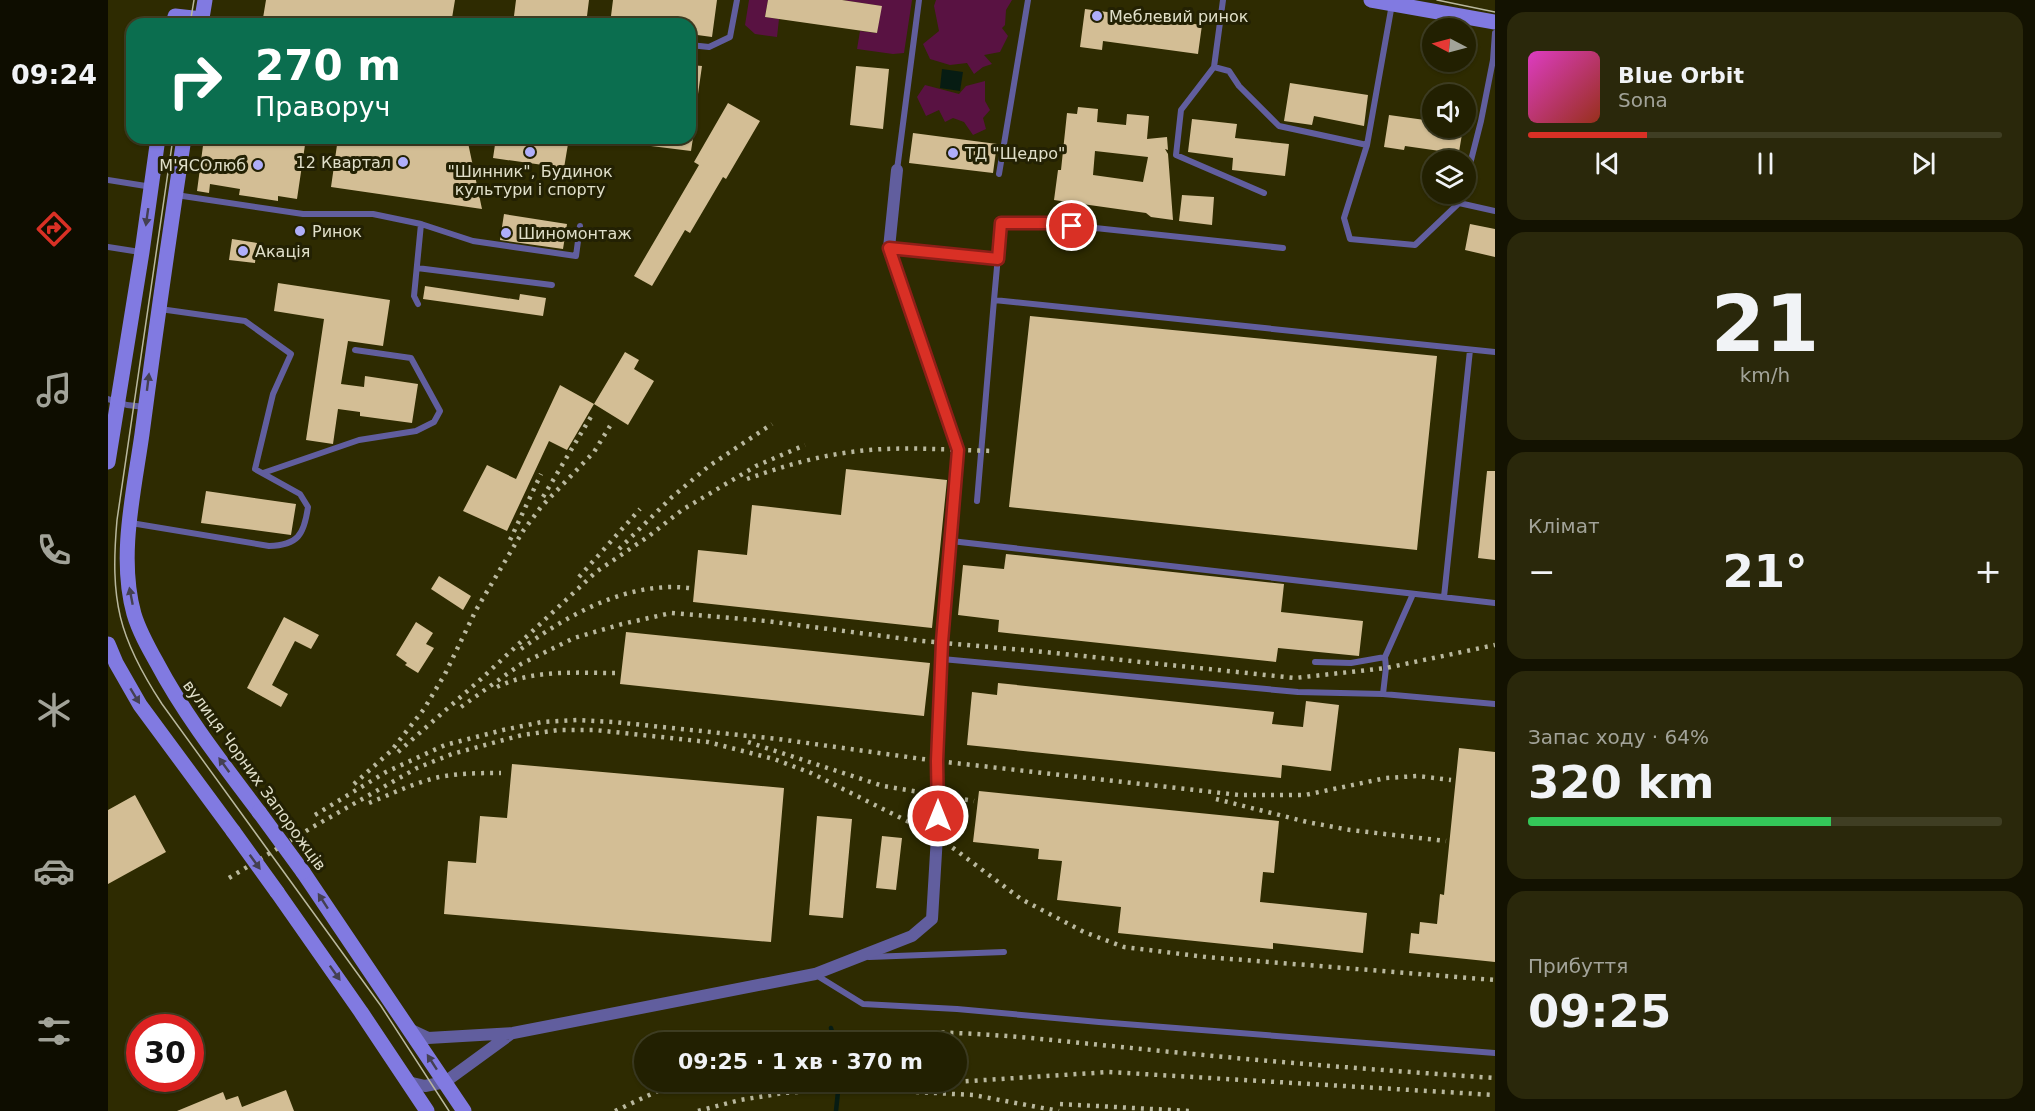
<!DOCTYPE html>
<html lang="uk">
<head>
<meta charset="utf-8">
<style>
  body { margin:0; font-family:"DejaVu Sans",sans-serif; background:#2a280b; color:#f1f3f6; height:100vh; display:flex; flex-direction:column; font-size:22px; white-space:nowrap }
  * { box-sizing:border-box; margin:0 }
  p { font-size:20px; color:#a2a399 }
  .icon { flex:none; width:33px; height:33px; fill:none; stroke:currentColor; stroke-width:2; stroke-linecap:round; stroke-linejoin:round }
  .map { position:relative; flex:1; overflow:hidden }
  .sheet { display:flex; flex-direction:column; gap:12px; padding:12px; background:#131201; width:540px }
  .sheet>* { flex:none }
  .hud { position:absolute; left:18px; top:18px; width:570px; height:126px; border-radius:18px; box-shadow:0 2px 4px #0004,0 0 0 2px #3f3e23; background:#0b6e4f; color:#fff; overflow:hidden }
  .needle { width:39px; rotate:276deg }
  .fabs { position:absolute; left:1314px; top:18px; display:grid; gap:12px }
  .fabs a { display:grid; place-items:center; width:54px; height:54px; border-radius:50%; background:#222001; box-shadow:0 2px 4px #0004,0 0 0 2px #3f3e23; font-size:30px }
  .speed { position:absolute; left:18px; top:1014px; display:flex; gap:12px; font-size:30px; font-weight:700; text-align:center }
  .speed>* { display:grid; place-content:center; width:78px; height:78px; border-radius:50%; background:#222001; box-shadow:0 2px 4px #0004,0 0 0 2px #3f3e23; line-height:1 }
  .speed .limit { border:9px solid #d22; background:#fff; color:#111 }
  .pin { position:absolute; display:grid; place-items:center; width:51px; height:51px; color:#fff; margin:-26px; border:3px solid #fff; border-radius:50%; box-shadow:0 2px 6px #0007 }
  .me { position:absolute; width:66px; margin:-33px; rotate:0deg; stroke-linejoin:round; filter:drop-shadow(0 0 4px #0008) }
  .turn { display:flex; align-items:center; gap:21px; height:126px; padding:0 30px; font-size:27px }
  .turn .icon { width:78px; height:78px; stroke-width:2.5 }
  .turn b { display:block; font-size:42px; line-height:51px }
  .big { font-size:45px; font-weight:800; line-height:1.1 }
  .sheet .card { flex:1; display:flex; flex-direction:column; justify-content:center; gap:9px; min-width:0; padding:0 21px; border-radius:18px; background:#2a280b }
  .sheet .dial { align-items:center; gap:0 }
  .dial b { font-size:78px; line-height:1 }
  .song { display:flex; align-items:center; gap:18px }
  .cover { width:72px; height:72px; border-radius:9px; background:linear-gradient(135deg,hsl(310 70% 55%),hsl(10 70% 35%)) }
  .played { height:6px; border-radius:3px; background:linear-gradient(90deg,#d93025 25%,#3f3e23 25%) }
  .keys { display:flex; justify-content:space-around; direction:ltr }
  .heat { display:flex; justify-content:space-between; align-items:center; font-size:33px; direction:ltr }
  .charge { height:9px; border-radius:4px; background:linear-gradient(90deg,#34c759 64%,#3f3e23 0) }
  .trip { position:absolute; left:526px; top:1032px; width:333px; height:60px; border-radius:30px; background:#222001; box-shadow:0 2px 4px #0004,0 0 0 2px #3f3e23; font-weight:800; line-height:60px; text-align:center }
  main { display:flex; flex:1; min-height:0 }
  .tab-bar { display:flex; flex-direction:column; width:108px; justify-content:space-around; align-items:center; background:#0e0d00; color:#a2a399 }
  .tab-bar .icon { width:42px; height:42px }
  .tab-bar .selected { color:#d93025 }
  .tab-bar b { font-size:27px; color:#f1f3f6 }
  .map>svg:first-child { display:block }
  .green { fill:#591242 }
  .water { fill:#071c13 }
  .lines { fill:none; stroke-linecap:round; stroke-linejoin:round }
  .stream { stroke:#071c13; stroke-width:4.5 }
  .building { fill:#d3be95; fill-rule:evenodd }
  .service { stroke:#615e9e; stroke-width:6 }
  .minor { stroke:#615e9e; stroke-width:12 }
  .secondary { stroke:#817ae1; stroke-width:15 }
  .tram { stroke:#b9b89e; stroke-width:1.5 }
  .rail { stroke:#b9b89e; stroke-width:4.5; stroke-dasharray:3 6; stroke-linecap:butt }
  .secondary-bridge { stroke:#817ae1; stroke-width:15 }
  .oneway { fill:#444051 }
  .route-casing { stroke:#8d1f18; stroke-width:15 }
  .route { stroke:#d93025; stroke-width:10 }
  .poi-dot { fill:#afaefa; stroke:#232103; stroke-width:2 }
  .labels { text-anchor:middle; stroke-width:6; stroke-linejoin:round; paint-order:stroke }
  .poi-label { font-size:16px; fill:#e0dfc9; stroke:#232103; text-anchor:start }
  .street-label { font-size:16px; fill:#e0dfc9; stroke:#232103 }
</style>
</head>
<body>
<main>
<nav class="tab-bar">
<b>09:24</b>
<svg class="icon selected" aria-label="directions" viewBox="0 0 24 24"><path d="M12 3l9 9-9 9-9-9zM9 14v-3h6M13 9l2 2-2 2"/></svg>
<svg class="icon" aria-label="music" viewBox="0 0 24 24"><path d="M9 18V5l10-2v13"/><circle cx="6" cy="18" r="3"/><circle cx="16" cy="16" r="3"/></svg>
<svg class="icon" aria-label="phone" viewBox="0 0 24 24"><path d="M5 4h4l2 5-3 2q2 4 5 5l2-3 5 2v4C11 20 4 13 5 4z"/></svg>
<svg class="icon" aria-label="climate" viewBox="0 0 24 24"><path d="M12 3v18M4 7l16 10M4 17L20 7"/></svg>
<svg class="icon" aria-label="car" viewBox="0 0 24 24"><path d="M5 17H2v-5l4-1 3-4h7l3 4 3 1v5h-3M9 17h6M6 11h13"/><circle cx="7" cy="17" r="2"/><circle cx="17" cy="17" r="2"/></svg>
<svg class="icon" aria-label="filters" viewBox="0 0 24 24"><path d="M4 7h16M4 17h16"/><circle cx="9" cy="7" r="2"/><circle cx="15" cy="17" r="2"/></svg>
</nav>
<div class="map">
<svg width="1387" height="1111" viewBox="0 0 1387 1111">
  <rect width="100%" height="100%" fill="#2e2b01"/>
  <!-- green -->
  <path class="green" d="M641 0H660L657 17 671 19 669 37 647 34 637 25Z
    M734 0H804L796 53 785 54 749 49 752 31 769 33 773 6Z
    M828 0H904L898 10 897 25 894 28 900 36 892 52 876 55 884 64 875 67 866 74 859 63 842 65 822 59 815 44 831 31 826 6Z
    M877 81V101L882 110 875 118 878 129 865 135 856 122 845 118 837 122 831 110 818 116 809 97 817 85 851 94 858 86Z"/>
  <!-- water -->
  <path class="water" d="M834 69 855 72 852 91 832 88Z"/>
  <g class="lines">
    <!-- stream -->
    <path class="stream" d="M723 1028 727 1042
      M728 1111 731 1082"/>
  </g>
  <!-- building -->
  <path class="building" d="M158 0H347L343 24H154Z
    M408 0H481L478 24H405Z
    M505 0H609L604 37 582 34V24H502Z
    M660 0H734L774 6 769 33 657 17Z
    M977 9 1094 25 1090 54 995 41 994 50 972 47Z
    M582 65 594 66 589 101 582 100Z
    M748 66 781 69 775 129 742 125Z
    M1182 83 1260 95 1256 126 1206 116 1204 125 1176 121Z
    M620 103 652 121 618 179 615 177 582 233 577 230 544 286 526 276 591 165 586 162Z
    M970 107 990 109 989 122 1018 125 1019 114 1041 116 1039 139 1059 137 1060 150 1057 149 1060 154 1065 220 1043 217 1038 213 946 200 950 170H953L959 113 969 114ZM987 151 1040 157 1035 182 985 175Z
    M1281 115 1324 121V128H1355L1350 158 1331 155 1332 151 1297 146 1296 150 1276 147Z
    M1084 119 1129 124 1127 138 1181 144 1177 176 1124 170 1125 158 1080 152Z
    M805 133 889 144 885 173 801 163Z
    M96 138H116L138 141 139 138H180L179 142 197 145 189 199 170 196V201L131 195 132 189 102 184 101 193 89 191Z
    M230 138H359L374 209 223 187Z
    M388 138H461L456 168 385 158Z
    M535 138H585L583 151 535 145Z
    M1074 195 1106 197 1104 225 1071 221Z
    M396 214 459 224 455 249 392 240Z
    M1362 224 1387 229V257L1357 250Z
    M124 239 149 243 147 263 121 260Z
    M170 283 282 300 275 346 240 341 233 384 256 387 257 376 310 384 304 423 252 416V412L230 409 225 444 198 440 216 319 166 311Z
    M317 286 411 300 412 294 438 298 435 316 315 299Z
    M922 316 1329 356 1309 550 901 507Z
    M517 352 531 360 526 369 546 381 520 425 486 404Z
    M452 385 486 404 459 450 441 441 399 531 355 511 379 465 408 479Z
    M738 469 839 480 824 628 585 602 590 550 639 555 644 505 733 515Z
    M1379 471H1387V560L1370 558Z
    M98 491 188 504 183 535 93 523Z
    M898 554 1176 584 1173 612 1255 621 1251 656 1170 648 1168 662 890 632 891 620 850 615 855 565 896 569Z
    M331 576 363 596 355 610 323 589Z
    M176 617 211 635 203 649 187 641 164 685 180 694 173 707 139 688Z
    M308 622 325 633 318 644 326 648 310 673 297 665 299 663 288 655Z
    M518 632 822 663 816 716 512 684Z
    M890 683 1166 712 1164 724 1195 727 1198 701 1231 705 1223 771 1174 765 1173 778 859 745 864 692 889 695Z
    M1351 748 1387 752V962L1301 953 1303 933 1311 934 1312 922 1329 924 1332 894 1336 895Z
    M404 764 676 788 663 942 336 914 340 861 368 863 372 816 399 818Z
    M871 791 1171 821 1166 873 1155 872 1152 902 1259 913 1255 953 1165 943V949L1010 933 1013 907 949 900 954 861 930 859 931 849 865 842Z
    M27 795 58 852 0 884V810Z
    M709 816 744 819 735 918 701 915Z
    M774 836 794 838 788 890 768 888Z
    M178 1090 186 1111H69L115 1092 118 1100 130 1096 134 1107Z"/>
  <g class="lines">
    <!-- service -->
    <path class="service" d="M1115 0 1106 67 1073 110 1068 155 1156 193
      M1284 4 1259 145 1236 218 1242 239 1307 245 1351 203 1354 194
      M582 45 601 47 622 37 629 0
      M1106 67 1121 71 1131 86 1171 126 1259 145
      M789 170 811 0
      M891 174 920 0
      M0 180 44 187
      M1358 180 1373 121 1385 60 1387 33
      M68 195 195 214H265L313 224 365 241 468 256 472 226
      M1351 203 1387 211
      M0 247 32 252
      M781 249 890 259
      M309 268 444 285
      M886 300 893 223H940L1175 248
      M310 304 306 296 313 224
      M0 399 19 405 37 407
      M155 473 251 440 308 431 326 422 332 411 303 358 247 350
      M869 501 886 300 1387 352
      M23 523 161 546C190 545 196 535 200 507L192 494 147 469 165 394 183 354 137 321 52 309
      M843 541 1387 603
      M1336 597 1362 350
      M834 659 1190 692 1275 694 1278 668 1277 657 1305 594
      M1207 662 1243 663 1277 657
      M1275 694 1387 704
      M761 957 896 952
      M708 975 755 1004 849 1009 991 1022 1387 1053"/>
    <!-- minor -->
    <path class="minor" d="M303 1030 320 1038 405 1033 707 974 804 936 824 919 829 836V761L834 643 850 450 781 248 789 170
      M300 1082 317 1086 337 1082 404 1033"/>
    <!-- secondary -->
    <path class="secondary" d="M1263 0 1387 22
      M67 16 94 19
      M93 24 97 0
      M76 138C61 237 47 335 34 434 26 491 10 557 26 614 31 631 40 647 49 663 77 716 115 764 151 812
      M0 462 34 252 50 138
      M0 644 8 663 32 705 125 831
      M195 872 356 1111
      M169 892 253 1012 319 1111"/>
    <!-- tram -->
    <path class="tram" d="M1329 0 1387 12
      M82 24 86 0
      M65 138 9 520C2 600 10 637 54 704L273 1006 341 1111"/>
    <!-- rail -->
    <path class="rail" d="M639 479C675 466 713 455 751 451 795 446 840 450 885 451
      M435 497 484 415
      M402 540 433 474
      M511 549 564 497 601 466 664 424
      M471 577 532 509
      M413 649C461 614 520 581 581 588
      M389 687C426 669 468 673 507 673
      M353 707 413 664 466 638 514 624 563 613 658 621 814 641 927 651 1187 678 1278 668 1387 645
      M640 742 775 786 866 801
      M290 752 373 679 488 572 541 536 574 510 648 466 697 445
      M246 784 283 751 316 709 337 674 368 610 415 531 433 507 486 452 502 426
      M1108 799 1199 822 1242 830 1338 841
      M261 803C283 794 304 784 327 778 348 773 371 773 393 773
      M207 815 278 772 337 745 395 730 434 722 469 720 506 722 670 739 829 761 1131 795H1197L1278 778 1310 776 1343 780
      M121 878 203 828 309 768 344 754 414 735 451 730H487L600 742 666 759 703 773 829 836 913 899 976 932 1016 947 1098 957 1387 980
      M699 1042C807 1021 926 1039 1034 1049 1151 1061 1269 1070 1387 1078
      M808 1092 865 1095 951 1111
      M952 1104 1081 1111
      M507 1111 569 1082
      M590 1111 632 1100 676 1093 1001 1072 1387 1095"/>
    <!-- secondary-bridge -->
    <path class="secondary-bridge" d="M151 812 195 872
      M125 831 169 892"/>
  </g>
  <!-- one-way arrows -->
  <defs><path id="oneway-solid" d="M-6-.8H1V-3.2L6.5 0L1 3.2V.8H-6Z" transform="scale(1.5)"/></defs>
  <g class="oneway">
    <use href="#oneway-solid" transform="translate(39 217) rotate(98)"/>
    <use href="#oneway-solid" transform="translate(40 382) rotate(-83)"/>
    <use href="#oneway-solid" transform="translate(23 596) rotate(-101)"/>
    <use href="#oneway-solid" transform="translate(27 696) rotate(59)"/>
    <use href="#oneway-solid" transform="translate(116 765) rotate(-126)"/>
    <use href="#oneway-solid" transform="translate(147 862) rotate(54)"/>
    <use href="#oneway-solid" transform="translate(215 901) rotate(-123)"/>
    <use href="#oneway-solid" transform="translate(227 973) rotate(55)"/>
    <use href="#oneway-solid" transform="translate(324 1062) rotate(-123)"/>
  </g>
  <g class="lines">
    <!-- route casing -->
    <g class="route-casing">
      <path id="route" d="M830 816 829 761 834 642 850 450 781 248 890 259 893 223H940L964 226"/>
    </g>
    <!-- route -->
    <use href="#route" class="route"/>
  </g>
  <!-- markers -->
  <g class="poi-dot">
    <circle cx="989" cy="16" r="6"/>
    <circle cx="422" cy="152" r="6"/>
    <circle cx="845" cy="153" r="6"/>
    <circle cx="295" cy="162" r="6"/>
    <circle cx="150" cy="165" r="6"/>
    <circle cx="192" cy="231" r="6"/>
    <circle cx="398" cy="233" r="6"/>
    <circle cx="135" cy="251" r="6"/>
  </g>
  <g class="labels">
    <!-- poi labels -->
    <g class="poi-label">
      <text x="1001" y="22">Меблевий ринок</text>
      <text x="857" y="159">ТД "Щедро"</text>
      <text x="283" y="168" text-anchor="end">12 Квартал</text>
      <text x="138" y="171" text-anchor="end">М'ЯСОлюб</text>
      <text x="422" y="177" text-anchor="middle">"Шинник", Будинок<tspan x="422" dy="18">культури і спорту</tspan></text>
      <text x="204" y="237">Ринок</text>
      <text x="410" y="239">Шиномонтаж</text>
      <text x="147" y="257">Акація</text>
    </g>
    <!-- street labels -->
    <g class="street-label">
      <text transform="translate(147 775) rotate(54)" y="6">вулиця Чорних Запорожців</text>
    </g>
  </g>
</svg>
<div class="fabs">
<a><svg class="needle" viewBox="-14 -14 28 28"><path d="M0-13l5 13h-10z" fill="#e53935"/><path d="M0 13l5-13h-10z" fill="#a2a399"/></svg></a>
<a><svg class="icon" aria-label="sound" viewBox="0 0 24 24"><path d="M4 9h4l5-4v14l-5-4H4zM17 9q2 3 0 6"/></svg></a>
<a><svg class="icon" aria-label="layers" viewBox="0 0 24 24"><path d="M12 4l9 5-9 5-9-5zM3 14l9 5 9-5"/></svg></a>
</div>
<div class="speed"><div class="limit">30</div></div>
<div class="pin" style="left:964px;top:226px;background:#d93025"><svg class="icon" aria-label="arrive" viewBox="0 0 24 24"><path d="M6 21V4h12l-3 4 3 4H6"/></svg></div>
<svg class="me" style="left:830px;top:816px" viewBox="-20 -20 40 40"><circle r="17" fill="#d93025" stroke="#fff" stroke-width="3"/><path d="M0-11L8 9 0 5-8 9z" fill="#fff"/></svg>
<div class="trip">09:25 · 1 хв · 370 m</div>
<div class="hud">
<div class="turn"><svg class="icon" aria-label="right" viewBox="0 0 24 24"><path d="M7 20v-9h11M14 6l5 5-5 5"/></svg><div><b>270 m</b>Праворуч</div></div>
</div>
</div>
<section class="sheet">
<div class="card">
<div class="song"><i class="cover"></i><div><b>Blue Orbit</b><p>Sona</p></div></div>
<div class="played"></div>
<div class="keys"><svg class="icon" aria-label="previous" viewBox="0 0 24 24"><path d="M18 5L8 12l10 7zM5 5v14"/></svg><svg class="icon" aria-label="pause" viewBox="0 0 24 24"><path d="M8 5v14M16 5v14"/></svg><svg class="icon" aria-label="next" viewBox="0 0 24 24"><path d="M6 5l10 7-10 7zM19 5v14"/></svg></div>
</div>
<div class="card dial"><b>21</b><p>km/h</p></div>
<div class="card"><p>Клімат</p>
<div class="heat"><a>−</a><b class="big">21°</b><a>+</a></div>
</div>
<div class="card"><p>Запас ходу · 64%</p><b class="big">320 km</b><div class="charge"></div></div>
<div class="card"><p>Прибуття</p><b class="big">09:25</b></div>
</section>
</main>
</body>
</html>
